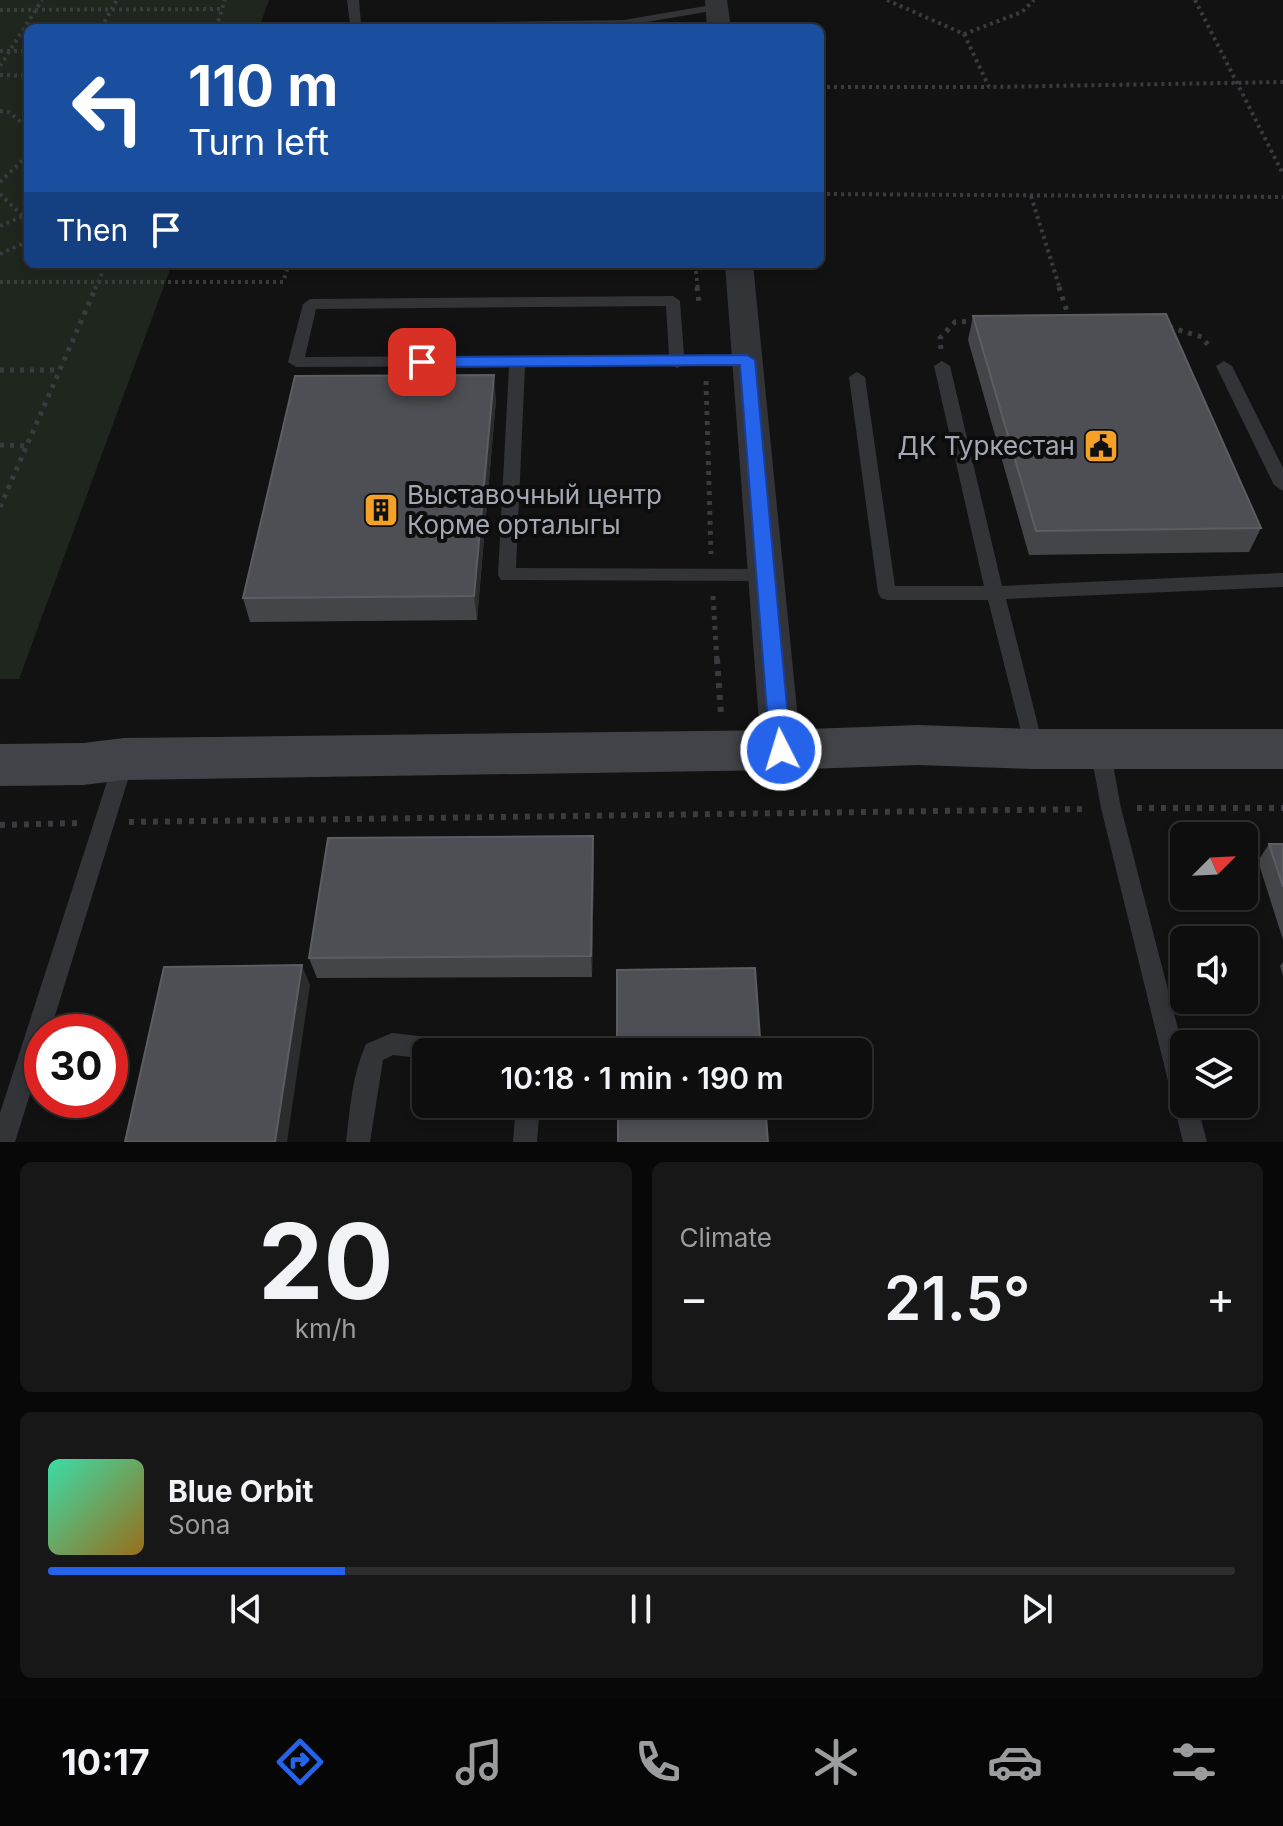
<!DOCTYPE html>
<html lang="en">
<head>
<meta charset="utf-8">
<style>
  body { margin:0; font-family:Inter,sans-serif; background:#171717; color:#f1f3f6; height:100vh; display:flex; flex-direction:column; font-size:30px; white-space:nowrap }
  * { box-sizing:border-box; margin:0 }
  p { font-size:26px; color:#9b9c9e }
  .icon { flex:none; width:44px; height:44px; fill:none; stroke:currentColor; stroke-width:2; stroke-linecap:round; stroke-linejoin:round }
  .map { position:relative; height:1142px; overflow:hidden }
  .details { display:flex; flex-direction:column; gap:20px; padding:20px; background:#080808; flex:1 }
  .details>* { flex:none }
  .top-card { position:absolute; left:24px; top:24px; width:800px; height:244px; border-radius:12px; box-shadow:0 4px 12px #0003,0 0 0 2px #2e2e2e; background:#1a4fa0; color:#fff; overflow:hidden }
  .needle { width:52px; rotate:66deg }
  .fabs { position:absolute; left:1170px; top:822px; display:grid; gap:16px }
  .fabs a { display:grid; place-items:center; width:88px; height:88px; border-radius:12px; background:#0e0e0e; box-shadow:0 4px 12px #0003,0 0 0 2px #2e2e2e; font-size:40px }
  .speed { position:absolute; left:24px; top:1014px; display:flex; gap:16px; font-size:40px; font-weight:700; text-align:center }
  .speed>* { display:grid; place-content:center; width:104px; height:104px; border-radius:50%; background:#0e0e0e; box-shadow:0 4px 12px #0003,0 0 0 2px #2e2e2e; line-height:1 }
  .speed .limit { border:12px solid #d22; background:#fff; color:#111 }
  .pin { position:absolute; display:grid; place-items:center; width:68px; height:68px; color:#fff; margin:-34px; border-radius:16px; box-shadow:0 4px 12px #0006 }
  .me { position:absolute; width:88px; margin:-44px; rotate:355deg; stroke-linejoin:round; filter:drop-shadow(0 0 6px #0008) }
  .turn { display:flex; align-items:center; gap:28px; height:168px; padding:0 32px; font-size:36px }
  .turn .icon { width:104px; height:104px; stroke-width:2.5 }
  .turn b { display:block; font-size:56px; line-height:68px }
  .then { display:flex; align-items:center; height:76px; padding:0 32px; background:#0003; gap:16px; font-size:30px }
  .big { font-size:60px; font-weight:600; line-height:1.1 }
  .details .card { flex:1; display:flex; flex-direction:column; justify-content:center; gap:12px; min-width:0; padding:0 28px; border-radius:12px; background:#171717 }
  .details .dial { align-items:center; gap:0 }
  .dial b { font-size:104px; line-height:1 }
  .song { display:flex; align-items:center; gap:24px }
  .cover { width:96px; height:96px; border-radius:12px; background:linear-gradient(135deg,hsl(160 70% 55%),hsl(40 70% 35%)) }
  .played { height:8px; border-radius:4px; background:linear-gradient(90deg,#2563eb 25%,#2e2e2e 25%) }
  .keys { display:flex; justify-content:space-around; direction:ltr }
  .heat { display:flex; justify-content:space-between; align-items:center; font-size:44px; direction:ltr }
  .details .tiles { flex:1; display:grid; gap:20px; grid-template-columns:1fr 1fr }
  .card:last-child { grid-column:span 2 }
  .trip { position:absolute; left:412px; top:1038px; width:460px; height:80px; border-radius:12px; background:#0e0e0e; box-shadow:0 4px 12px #0003,0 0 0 2px #2e2e2e; font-weight:600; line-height:80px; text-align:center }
  .menu { display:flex; height:128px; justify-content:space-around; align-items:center; background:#060606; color:#9b9c9e }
  .menu .icon { width:56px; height:56px }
  .menu .current { color:#2563eb }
  .menu b { font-size:36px; color:#f1f3f6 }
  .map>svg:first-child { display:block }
  .green { fill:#1e261e }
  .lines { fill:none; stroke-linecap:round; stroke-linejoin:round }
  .path-far2 { stroke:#393b3f; stroke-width:4; stroke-dasharray:3 4; stroke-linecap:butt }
  .path-far1 { stroke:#393b3f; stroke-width:5; stroke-dasharray:4 6; stroke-linecap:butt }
  .path { stroke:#393b3f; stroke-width:6; stroke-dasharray:5 7; stroke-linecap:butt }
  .lane { fill:#333438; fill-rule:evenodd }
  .street { fill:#333438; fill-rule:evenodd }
  .secondary { fill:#414348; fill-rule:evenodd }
  .wall { fill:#434548 }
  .shaded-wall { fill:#2b2c2e }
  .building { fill:#4e4f54; stroke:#5b5d63; stroke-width:2 }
  .route { fill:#2563eb; stroke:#184099; stroke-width:2 }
  .labels { text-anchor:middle; stroke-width:8; stroke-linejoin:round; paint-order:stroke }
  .poi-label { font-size:26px; fill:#a3a9b4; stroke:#0d0d0e; text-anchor:end }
</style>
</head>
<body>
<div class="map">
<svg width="1283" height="1142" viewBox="0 0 1283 1142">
  <rect width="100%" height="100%" fill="#121213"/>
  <!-- green -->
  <path class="green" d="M0 0H269L259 28H28V264H172L19 679H0Z"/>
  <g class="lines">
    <!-- path-far2 -->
    <path class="path-far2" d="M887 0 964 34 1022 12 1034 0
      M1195 0 1283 174
      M0 10 221 9
      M101 28 117 0
      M216 28 225 0
      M964 34 989 87 1283 82
      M0 51H28
      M0 66 42 0
      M0 75 28 76
      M820 87H989
      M0 111 9 112 28 128
      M0 182 25 158 28 132
      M0 194 28 221
      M820 194 1283 197
      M1031 196 1060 289
      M0 226 28 214
      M0 254 28 241
      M695 264 698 289
      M0 282H283L289 264
      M95 289 106 264"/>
    <!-- path-far1 -->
    <path class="path-far1" d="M697 287 699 303
      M1059 287 1069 318H1066
      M1169 327 1202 337 1211 349
      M941 349 940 338 955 322 976 321
      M0 370H60
      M706 381 711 554
      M0 445 27 446
      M0 507 96 287
      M713 596 717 661"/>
    <!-- path -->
    <path class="path" d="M717 659 721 714
      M1137 808H1283
      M129 822 1087 809
      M0 825 79 823"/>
    <!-- lane -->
    <path class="lane" d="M347 0H359L361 24 624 20 717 4 723 7 717 10 624 26 328 28 334 24H350Z
      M673 296 680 301 684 355H747L755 360 747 365H683L677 368 671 365 525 366 516 568 766 569 775 576 772 581 501 580 498 575 509 366 296 367 288 362 303 304 310 299ZM666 306 669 355 305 357 316 309Z
      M942 361 950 366 1002 586 1283 573V587L1006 599 1044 749 1041 755 1034 757 1027 755 988 600H887L881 598 878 593 849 377 857 372 865 377 895 586H984L934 366Z
      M1224 361 1232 366 1283 468V491L1274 485 1216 366Z
      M1100 740 1107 742 1110 748 1121 808 1184 1052V1104H1197L1207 1142H1183L1101 808 1090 748 1093 742Z
      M124 752 131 754 134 760 50 1032H42V1056L15 1142H0V1113L114 760 117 754Z
      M392 1033 464 1041 472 1044 476 1052H426V1059L393 1055 383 1060 370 1142H346C350 1109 352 1075 366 1044Z
      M516 1104H540L537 1142H513Z"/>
    <!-- street -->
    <path class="street" d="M705 0H727L731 28H707Z
      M725 264H753L801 750 795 762 781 767 767 762 761 750Z"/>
    <!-- secondary -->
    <path class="secondary" d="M918 725 1034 729H1283V769H1034L918 765 781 770 124 780 83 785 0 786V744L83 743 124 738 781 730Z"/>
  </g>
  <!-- wall -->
  <path class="wall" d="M973 316 1261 528 1249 552 1029 555 968 340Z
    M496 399 477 620 250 622 243 598Z
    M1269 844H1283V940L1258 861Z
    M594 858 592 977 317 978 309 958Z
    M1283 962V976L1280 966Z"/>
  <!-- shaded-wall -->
  <path class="shaded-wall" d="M494 375 496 399 477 620 474 596Z
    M593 836 594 858 592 977 591 956Z
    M302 965 310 985 287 1142H275Z"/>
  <!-- building -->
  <path class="building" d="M1166 314 1261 528 1036 531 973 316Z
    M494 375 474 596 243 598 295 376Z
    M593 836 591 956 309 958 328 838Z
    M1269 844H1283V887Z
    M302 965 275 1142H125L164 967Z
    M755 968 761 1052H617V970Z
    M618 1104H765L768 1142H618Z"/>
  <!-- route -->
  <path class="route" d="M747 355 755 360 791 750 788 756 781 758 773 756 770 750 740 365 422 367 414 362 422 357Z"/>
  <!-- icons -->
  <defs>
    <g id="civic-square" transform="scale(1.8)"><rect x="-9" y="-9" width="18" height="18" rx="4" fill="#f5a128" stroke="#0d0d0e"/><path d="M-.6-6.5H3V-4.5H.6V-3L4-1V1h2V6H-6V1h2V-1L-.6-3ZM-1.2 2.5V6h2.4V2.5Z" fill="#111"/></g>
    <g id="building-square" transform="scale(1.8)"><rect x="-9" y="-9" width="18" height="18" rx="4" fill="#f5a128" stroke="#0d0d0e"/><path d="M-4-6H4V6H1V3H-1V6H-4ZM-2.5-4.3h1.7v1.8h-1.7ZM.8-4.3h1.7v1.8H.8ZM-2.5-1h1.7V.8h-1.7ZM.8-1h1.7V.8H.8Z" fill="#111"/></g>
  </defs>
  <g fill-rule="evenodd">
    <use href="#civic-square" x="1101" y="446"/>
    <use href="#building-square" x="381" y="510"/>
  </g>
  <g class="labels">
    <!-- poi labels -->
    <g class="poi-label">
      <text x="1075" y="455">ДК Туркестан</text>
      <text x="407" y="504" text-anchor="start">Выставочный центр<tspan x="407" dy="30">Корме орталыгы</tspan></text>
    </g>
  </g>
</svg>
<div class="fabs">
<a><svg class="needle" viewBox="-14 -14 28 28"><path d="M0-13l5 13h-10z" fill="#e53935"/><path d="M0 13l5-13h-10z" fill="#9b9c9e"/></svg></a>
<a><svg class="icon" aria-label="sound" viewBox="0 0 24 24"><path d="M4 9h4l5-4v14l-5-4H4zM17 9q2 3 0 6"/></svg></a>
<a><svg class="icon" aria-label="layers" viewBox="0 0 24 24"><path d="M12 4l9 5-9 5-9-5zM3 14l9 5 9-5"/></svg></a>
</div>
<div class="speed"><div class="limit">30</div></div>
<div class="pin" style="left:422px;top:362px;background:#d93025"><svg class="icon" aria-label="arrive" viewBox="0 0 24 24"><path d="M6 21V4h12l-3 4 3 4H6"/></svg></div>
<svg class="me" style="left:781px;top:750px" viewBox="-20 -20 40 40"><circle r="17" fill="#2563eb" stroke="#fff" stroke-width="3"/><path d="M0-11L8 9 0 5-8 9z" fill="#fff"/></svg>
<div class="trip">10:18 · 1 min · 190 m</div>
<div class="top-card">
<div class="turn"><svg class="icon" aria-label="left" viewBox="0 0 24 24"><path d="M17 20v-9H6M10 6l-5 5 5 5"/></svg><div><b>110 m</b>Turn left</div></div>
<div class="then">Then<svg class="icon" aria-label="arrive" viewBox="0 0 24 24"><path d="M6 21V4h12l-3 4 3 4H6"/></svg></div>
</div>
</div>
<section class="details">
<div class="tiles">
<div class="card dial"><b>20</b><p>km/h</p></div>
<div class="card"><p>Climate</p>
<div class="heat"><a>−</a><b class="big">21.5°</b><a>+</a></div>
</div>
<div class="card">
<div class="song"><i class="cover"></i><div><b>Blue Orbit</b><p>Sona</p></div></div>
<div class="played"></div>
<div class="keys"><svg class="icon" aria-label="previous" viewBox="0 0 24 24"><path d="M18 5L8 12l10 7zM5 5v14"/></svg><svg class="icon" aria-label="pause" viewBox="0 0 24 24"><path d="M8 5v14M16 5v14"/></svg><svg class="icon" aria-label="next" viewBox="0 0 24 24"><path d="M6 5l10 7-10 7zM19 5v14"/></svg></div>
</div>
</div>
</section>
<nav class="menu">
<b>10:17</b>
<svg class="icon current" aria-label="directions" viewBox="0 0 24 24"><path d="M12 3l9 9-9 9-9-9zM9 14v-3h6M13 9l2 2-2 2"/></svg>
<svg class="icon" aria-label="music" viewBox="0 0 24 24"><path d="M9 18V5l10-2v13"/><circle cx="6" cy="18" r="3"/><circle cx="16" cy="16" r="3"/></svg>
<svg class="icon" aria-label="phone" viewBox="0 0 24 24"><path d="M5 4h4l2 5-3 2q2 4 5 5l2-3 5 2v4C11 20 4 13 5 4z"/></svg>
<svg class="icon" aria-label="climate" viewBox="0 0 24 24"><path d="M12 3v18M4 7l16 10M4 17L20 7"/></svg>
<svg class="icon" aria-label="car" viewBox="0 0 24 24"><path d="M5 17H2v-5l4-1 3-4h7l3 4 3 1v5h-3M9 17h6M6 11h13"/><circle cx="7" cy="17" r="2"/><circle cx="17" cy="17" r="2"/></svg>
<svg class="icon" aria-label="filters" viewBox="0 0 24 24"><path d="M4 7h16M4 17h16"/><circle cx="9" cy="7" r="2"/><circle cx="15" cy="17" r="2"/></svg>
</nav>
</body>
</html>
